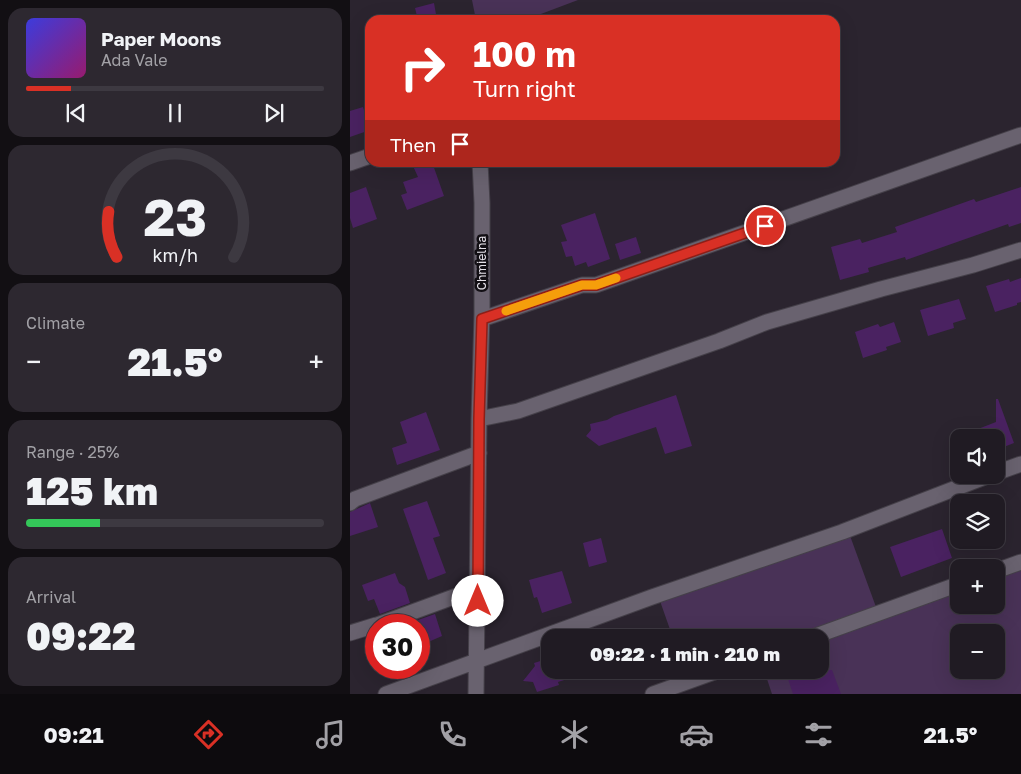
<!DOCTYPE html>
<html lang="en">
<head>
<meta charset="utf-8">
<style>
  body { margin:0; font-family:"Golos Text",sans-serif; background:#2d2830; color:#f1f3f6; height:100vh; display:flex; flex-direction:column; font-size:19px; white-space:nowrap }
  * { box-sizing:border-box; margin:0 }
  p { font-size:16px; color:#a2a1a6 }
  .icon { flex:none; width:28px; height:28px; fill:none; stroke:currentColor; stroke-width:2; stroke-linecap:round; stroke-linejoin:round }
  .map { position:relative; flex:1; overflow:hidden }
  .details { display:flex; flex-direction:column; gap:8px; padding:8px; background:#120f13; width:350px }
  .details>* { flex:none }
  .hud { position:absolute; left:15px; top:15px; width:475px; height:152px; border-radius:15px; box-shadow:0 5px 20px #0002,0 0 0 1px #3d3941; background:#d93025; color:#fff; overflow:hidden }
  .fabs { position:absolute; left:600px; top:429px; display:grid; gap:10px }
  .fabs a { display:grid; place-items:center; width:55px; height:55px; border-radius:10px; background:#201b23; box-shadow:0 5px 20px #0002,0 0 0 1px #3d3941; font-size:25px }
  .speed { position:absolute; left:15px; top:614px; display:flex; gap:10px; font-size:25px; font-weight:700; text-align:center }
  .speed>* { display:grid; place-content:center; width:65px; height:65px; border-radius:50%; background:#201b23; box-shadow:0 5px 20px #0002,0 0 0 1px #3d3941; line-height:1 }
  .speed .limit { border:8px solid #d22; background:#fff; color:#111 }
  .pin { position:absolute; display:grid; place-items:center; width:42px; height:42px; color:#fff; margin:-21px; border:2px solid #fff; border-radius:50%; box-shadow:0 1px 5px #0007 }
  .me { position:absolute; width:55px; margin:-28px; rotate:0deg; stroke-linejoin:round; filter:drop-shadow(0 0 4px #0008) }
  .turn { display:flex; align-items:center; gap:18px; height:105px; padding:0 25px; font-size:22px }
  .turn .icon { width:65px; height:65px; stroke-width:2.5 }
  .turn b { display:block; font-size:35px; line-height:42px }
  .then { display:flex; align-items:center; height:48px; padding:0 25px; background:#0003; gap:10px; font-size:19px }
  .big { font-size:38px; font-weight:800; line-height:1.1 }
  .details .card { flex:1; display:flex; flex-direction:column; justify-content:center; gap:8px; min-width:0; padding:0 18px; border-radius:15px; background:#2d2830 }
  .details .dial { align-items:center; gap:0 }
  .dial svg { height:130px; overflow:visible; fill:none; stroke:#3d3941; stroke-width:7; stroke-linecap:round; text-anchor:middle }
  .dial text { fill:#f1f3f6; stroke:none }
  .song { display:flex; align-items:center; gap:15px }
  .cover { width:60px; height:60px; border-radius:8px; background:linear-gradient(135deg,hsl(240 70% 55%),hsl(320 70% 35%)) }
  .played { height:5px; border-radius:2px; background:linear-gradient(90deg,#d93025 15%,#3d3941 15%) }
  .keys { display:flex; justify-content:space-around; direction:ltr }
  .heat { display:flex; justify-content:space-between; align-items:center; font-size:28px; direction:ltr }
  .charge { height:8px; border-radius:4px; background:linear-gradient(90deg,#34c759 25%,#3d3941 0) }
  .trip { position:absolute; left:191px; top:629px; width:288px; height:50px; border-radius:15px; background:#201b23; box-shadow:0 5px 20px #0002,0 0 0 1px #3d3941; font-weight:800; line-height:50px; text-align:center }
  .tab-bar { display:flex; height:80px; justify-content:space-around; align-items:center; background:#0d0b0e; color:#a2a1a6 }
  .tab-bar .icon { width:35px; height:35px }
  .tab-bar .on { color:#d93025 }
  .tab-bar b { font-size:22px; color:#f1f3f6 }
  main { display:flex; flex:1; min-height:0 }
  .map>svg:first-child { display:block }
  .green { fill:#493257; fill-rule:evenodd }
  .building { fill:#4a2261 }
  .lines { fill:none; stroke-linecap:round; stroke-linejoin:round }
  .minor-casing { stroke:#454049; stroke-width:17 }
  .minor { stroke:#69626f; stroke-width:15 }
  .route-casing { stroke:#8d1f18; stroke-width:12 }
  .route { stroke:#d93025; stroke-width:9 }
  .slow { stroke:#f59e0b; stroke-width:9 }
  .labels { text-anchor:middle; stroke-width:5; stroke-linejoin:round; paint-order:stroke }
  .street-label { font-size:12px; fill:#e4e0e7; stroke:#120f14 }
</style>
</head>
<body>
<main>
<section class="details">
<div class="card">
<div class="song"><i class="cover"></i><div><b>Paper Moons</b><p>Ada Vale</p></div></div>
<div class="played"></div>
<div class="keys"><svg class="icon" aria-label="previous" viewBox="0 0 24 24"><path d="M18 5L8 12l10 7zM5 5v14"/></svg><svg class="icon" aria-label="pause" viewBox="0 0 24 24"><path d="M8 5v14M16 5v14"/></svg><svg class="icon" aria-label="next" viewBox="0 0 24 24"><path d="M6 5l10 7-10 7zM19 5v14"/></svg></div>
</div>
<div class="card dial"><svg viewBox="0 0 100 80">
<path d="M14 69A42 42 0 1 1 86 69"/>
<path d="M14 69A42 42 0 0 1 9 41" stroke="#d93025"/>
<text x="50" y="56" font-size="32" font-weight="700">23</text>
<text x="50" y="72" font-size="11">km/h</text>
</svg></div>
<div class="card"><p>Climate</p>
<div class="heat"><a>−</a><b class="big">21.5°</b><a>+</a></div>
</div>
<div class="card"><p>Range · 25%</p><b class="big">125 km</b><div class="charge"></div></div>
<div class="card"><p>Arrival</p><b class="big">09:22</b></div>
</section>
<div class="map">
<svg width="671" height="694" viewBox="0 0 671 694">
  <rect width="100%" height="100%" fill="#2b242f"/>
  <!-- green -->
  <path class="green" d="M122 0H228L175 20H126Z
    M499 533 526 607 439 637 323 638 310 601Z
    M671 570V694H422L414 670H470V642L609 592V605H646V579ZM609 632H646V670H609Z"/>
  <!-- building -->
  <path class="building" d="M84 3 87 20H68L65 8Z
    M13 107 20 130 0 137V111Z
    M72 162H82L94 196 57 210 51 195 57 193 53 182 68 177 63 166Z
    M16 187 27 219 3 228 0 218V193Z
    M671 187V223L659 227 658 224 556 260 555 257 518 268 519 272 490 280 481 247 510 239 512 243 547 232 545 227 624 199 626 202Z
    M245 213 260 259 238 267 236 262 225 266 222 256 216 257 211 242 217 241 211 225Z
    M286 237 291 253 270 260 265 244Z
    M671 278V302L667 303V305L645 312 636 286 659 279 660 282Z
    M609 299 616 319 603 323 604 328 578 336 570 310Z
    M544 322 551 342 536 347 537 350 513 358 505 332 528 324 530 327Z
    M326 395 342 446 315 454 306 427 249 446 236 436 241 430 240 424 257 420 264 416Z
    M646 399H648L664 443 646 450V438H610V436L646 422Z
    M76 412 90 450 47 465 42 448 57 443 50 422Z
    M77 501 90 536 83 538 96 573 78 580 53 509Z
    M20 503 28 527 0 536V512Z
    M592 529 602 558 551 577 540 547Z
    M251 538 257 562 239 567 233 543Z
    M212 571 222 603 192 613 187 597 184 598 179 580Z
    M45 573 49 583 55 587 60 603 30 614 24 599 18 601 12 585Z
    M85 614 92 636 76 643 68 620Z
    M200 658V670H236V673L208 682 209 685 187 692 183 682 173 681 185 666 184 663Z
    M463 670H482L491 694H443L438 679Z"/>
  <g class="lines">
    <!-- minor casing -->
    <g class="minor-casing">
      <path id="minor" d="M0 163 20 156
        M132 319 232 285H246L671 135
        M129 419 168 411 369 341 417 322 531 289 623 265 671 250
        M646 473 671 464
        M0 503 5 499 129 453
        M646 571 671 562
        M27 625 128 588
        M0 633 26 625
        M460 638 609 584
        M36 694 302 597 492 532 640 475
        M126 694 129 419 132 314V203L130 162
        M303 694 370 670"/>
    </g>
    <!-- minor -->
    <use href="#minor" class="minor"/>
  </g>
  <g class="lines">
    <!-- route casing -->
    <g class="route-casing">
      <path id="route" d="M128 601 129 419 132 319 232 285H246L415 226"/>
    </g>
    <!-- route -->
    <use href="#route" class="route"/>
    <!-- slow -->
    <path class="slow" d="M156 311 232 285H246L266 278"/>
  </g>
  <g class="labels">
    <!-- street labels -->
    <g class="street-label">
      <text transform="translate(132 263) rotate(-90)" y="4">Chmielna</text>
    </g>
  </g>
</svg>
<div class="fabs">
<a><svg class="icon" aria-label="sound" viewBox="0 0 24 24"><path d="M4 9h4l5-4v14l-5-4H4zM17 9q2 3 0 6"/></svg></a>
<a><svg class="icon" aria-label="layers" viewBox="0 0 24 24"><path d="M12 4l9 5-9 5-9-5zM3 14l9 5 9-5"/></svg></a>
<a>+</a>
<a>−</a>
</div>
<div class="speed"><div class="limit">30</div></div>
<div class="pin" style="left:415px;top:226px;background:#d93025"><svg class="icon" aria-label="arrive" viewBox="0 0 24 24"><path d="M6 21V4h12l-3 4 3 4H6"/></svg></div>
<svg class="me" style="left:128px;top:601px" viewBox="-20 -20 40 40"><circle r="19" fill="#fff"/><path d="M0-13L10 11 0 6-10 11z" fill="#d93025"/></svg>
<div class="trip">09:22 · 1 min · 210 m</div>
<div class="hud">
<div class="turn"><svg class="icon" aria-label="right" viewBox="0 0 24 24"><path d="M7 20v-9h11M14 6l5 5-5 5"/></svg><div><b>100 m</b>Turn right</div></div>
<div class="then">Then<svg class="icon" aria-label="arrive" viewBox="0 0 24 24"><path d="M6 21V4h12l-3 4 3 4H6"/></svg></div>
</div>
</div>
</main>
<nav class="tab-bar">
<b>09:21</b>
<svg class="icon on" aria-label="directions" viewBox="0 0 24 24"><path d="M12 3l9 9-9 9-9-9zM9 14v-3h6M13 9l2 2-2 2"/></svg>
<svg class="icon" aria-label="music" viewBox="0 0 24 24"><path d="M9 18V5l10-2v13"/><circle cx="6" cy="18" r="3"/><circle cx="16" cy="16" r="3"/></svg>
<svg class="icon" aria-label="phone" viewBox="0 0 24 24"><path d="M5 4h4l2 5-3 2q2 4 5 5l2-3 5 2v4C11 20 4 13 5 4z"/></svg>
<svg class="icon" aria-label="climate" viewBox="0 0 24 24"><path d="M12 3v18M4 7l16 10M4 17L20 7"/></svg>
<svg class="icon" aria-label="car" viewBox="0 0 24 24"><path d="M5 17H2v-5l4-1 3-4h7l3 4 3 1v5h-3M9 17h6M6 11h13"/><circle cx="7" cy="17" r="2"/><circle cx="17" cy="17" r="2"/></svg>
<svg class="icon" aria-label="filters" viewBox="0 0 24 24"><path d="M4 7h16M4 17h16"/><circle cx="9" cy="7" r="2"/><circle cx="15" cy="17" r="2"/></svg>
<b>21.5°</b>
</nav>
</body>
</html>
